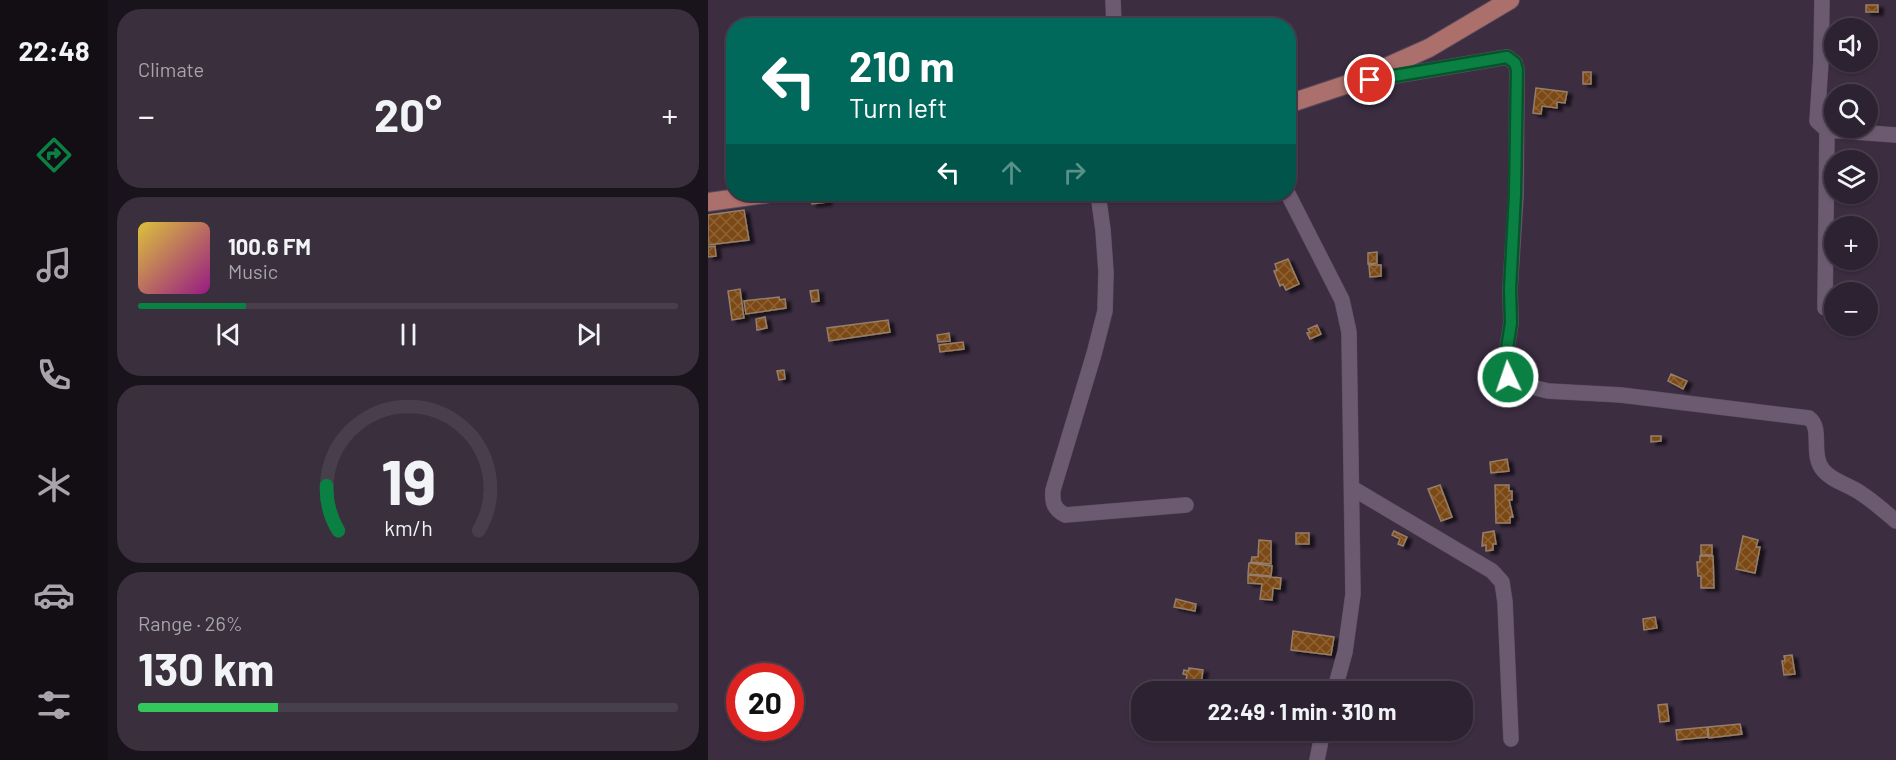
<!DOCTYPE html>
<html lang="en">
<head>
<meta charset="utf-8">
<style>
  body { margin:0; font-family:Barlow,sans-serif; background:#392f3d; color:#f1f3f6; height:100vh; display:flex; flex-direction:column; font-size:22px; white-space:nowrap }
  * { box-sizing:border-box; margin:0 }
  p { font-size:20px; color:#a7a4ab }
  .icon { flex:none; width:33px; height:33px; fill:none; stroke:currentColor; stroke-width:2; stroke-linecap:round; stroke-linejoin:round }
  .map { position:relative; flex:1; overflow:hidden }
  .panel { display:flex; flex-direction:column; gap:9px; padding:9px; background:#19131b; width:600px }
  .panel>* { flex:none }
  .top-card { position:absolute; left:18px; top:18px; width:570px; height:183px; border-radius:24px; box-shadow:0 2px 4px #0004,0 0 0 2px #483f4d; background:#00695c; color:#fff; overflow:hidden }
  .fabs { position:absolute; left:1116px; top:18px; display:grid; gap:12px }
  .fabs a { display:grid; place-items:center; width:54px; height:54px; border-radius:50%; background:#2d2231; box-shadow:0 2px 4px #0004,0 0 0 2px #483f4d; font-size:30px }
  .speed { position:absolute; left:18px; top:663px; display:flex; gap:12px; font-size:30px; font-weight:700; text-align:center }
  .speed>* { display:grid; place-content:center; width:78px; height:78px; border-radius:50%; background:#2d2231; box-shadow:0 2px 4px #0004,0 0 0 2px #483f4d; line-height:1 }
  .speed .limit { border:9px solid #d22; background:#fff; color:#111 }
  .pin { position:absolute; display:grid; place-items:center; width:51px; height:51px; color:#fff; margin:-26px; border:3px solid #fff; border-radius:50%; box-shadow:0 2px 6px #0007 }
  .me { position:absolute; width:66px; margin:-33px; rotate:357deg; stroke-linejoin:round; filter:drop-shadow(0 0 4px #0008) }
  .turn { display:flex; align-items:center; gap:21px; height:126px; padding:0 24px; font-size:27px }
  .turn .icon { width:78px; height:78px; stroke-width:2.5 }
  .turn b { display:block; font-size:42px; line-height:51px }
  .lanes { display:flex; align-items:center; height:57px; padding:0 24px; background:#0003; justify-content:center; gap:30px; direction:ltr }
  .lanes .off { opacity:.35 }
  .big { font-size:45px; font-weight:700; line-height:1.1 }
  .panel .widget { flex:1; display:flex; flex-direction:column; justify-content:center; gap:9px; min-width:0; padding:0 21px; border-radius:24px; background:#392f3d }
  .panel .dial { align-items:center; gap:0 }
  .dial svg { height:156px; overflow:visible; fill:none; stroke:#483f4d; stroke-width:7; stroke-linecap:round; text-anchor:middle }
  .dial text { fill:#f1f3f6; stroke:none }
  .song { display:flex; align-items:center; gap:18px }
  .cover { width:72px; height:72px; border-radius:9px; background:linear-gradient(135deg,hsl(50 70% 55%),hsl(310 70% 35%)) }
  .played { height:6px; border-radius:3px; background:linear-gradient(90deg,#0b8043 20%,#483f4d 20%) }
  .keys { display:flex; justify-content:space-around; direction:ltr }
  .heat { display:flex; justify-content:space-between; align-items:center; font-size:33px; direction:ltr }
  .charge { height:9px; border-radius:4px; background:linear-gradient(90deg,#34c759 26%,#483f4d 0) }
  .trip { position:absolute; left:423px; top:681px; width:342px; height:60px; border-radius:24px; background:#2d2231; box-shadow:0 2px 4px #0004,0 0 0 2px #483f4d; font-weight:700; line-height:60px; text-align:center }
  main { display:flex; flex:1; min-height:0 }
  .menu { display:flex; flex-direction:column; width:108px; justify-content:space-around; align-items:center; background:#120e14; color:#a7a4ab }
  .menu .icon { width:42px; height:42px }
  .menu .selected { color:#0b8043 }
  .menu b { font-size:27px; color:#f1f3f6 }
  .map>svg:first-child { display:block }
  .building { fill:url(#building-cross-hatch); stroke:#967e69; stroke-width:1.5; filter:url(#shadow) }
  .lines { fill:none; stroke-linecap:round; stroke-linejoin:round }
  .minor-casing { stroke:#5a4c5f; stroke-width:16 }
  .major-casing { stroke:#5a4c5f; stroke-width:20 }
  .minor { stroke:#6c5a71; stroke-width:15 }
  .major { stroke:#ac706c; stroke-width:18 }
  .route-casing { stroke:#07532c; stroke-width:15 }
  .route { stroke:#0b8043; stroke-width:10 }
</style>
</head>
<body>
<main>
<nav class="menu">
<b>22:48</b>
<svg class="icon selected" aria-label="directions" viewBox="0 0 24 24"><path d="M12 3l9 9-9 9-9-9zM9 14v-3h6M13 9l2 2-2 2"/></svg>
<svg class="icon" aria-label="music" viewBox="0 0 24 24"><path d="M9 18V5l10-2v13"/><circle cx="6" cy="18" r="3"/><circle cx="16" cy="16" r="3"/></svg>
<svg class="icon" aria-label="phone" viewBox="0 0 24 24"><path d="M5 4h4l2 5-3 2q2 4 5 5l2-3 5 2v4C11 20 4 13 5 4z"/></svg>
<svg class="icon" aria-label="climate" viewBox="0 0 24 24"><path d="M12 3v18M4 7l16 10M4 17L20 7"/></svg>
<svg class="icon" aria-label="car" viewBox="0 0 24 24"><path d="M5 17H2v-5l4-1 3-4h7l3 4 3 1v5h-3M9 17h6M6 11h13"/><circle cx="7" cy="17" r="2"/><circle cx="17" cy="17" r="2"/></svg>
<svg class="icon" aria-label="filters" viewBox="0 0 24 24"><path d="M4 7h16M4 17h16"/><circle cx="9" cy="7" r="2"/><circle cx="15" cy="17" r="2"/></svg>
</nav>
<section class="panel">
<div class="widget"><p>Climate</p>
<div class="heat"><a>−</a><b class="big">20°</b><a>+</a></div>
</div>
<div class="widget">
<div class="song"><i class="cover"></i><div><b>100.6 FM</b><p>Music</p></div></div>
<div class="played"></div>
<div class="keys"><svg class="icon" aria-label="previous" viewBox="0 0 24 24"><path d="M18 5L8 12l10 7zM5 5v14"/></svg><svg class="icon" aria-label="pause" viewBox="0 0 24 24"><path d="M8 5v14M16 5v14"/></svg><svg class="icon" aria-label="next" viewBox="0 0 24 24"><path d="M6 5l10 7-10 7zM19 5v14"/></svg></div>
</div>
<div class="widget dial"><svg viewBox="0 0 100 80">
<path d="M14 69A42 42 0 1 1 86 69"/>
<path d="M14 69A42 42 0 0 1 8 46" stroke="#0b8043"/>
<text x="50" y="56" font-size="32" font-weight="700">19</text>
<text x="50" y="72" font-size="11">km/h</text>
</svg></div>
<div class="widget"><p>Range · 26%</p><b class="big">130 km</b><div class="charge"></div></div>
</section>
<div class="map">
<svg width="1188" height="760" viewBox="0 0 1188 760">
  <defs>
    <pattern id="building-cross-hatch" width="8" height="8" patternUnits="userSpaceOnUse" patternTransform="scale(1.5)"><rect width="8" height="8" fill="#7b4912"/><path d="M0 0l8 8M0 8l8-8" fill="none" stroke="#8e6335"/></pattern>
    <filter id="shadow"><feDropShadow dx="5" dy="3" stdDeviation="1.5" flood-color="#0009"/></filter>
  </defs>
  <rect width="100%" height="100%" fill="#3c2d41"/>
  <!-- building -->
  <path class="building" d="M1158 5H1170V12H1158Z
    M875 72H883V84H875Z
    M828 88 859 92 857 103 849 102V108L834 106 833 114 825 113Z
    M108 194 118 195 119 202 104 204 103 198 109 197Z
    M36 210 41 240 0 245V215Z
    M7 246 8 256 0 257V247Z
    M669 252V263L660 264V253Z
    M580 259 591 284 578 290 575 284 572 286 566 271 569 270 567 264Z
    M661 265H673V276L662 277Z
    M32 289 36 318 24 320 20 291Z
    M110 290 111 301 104 302 102 291Z
    M71 297 72 300 77 299 78 308 38 314 36 301Z
    M57 317 59 328 49 330 48 319Z
    M180 320 182 332 121 341 119 328Z
    M609 325 613 334 602 339 599 333 602 332 600 329Z
    M241 333 242 341 230 342 229 335Z
    M255 342 256 349 232 352 231 345Z
    M76 370 77 379 71 380 69 371Z
    M963 374 979 381 975 389 960 381Z
    M943 436H953V441L943 442Z
    M799 459 801 471 783 473 782 462Z
    M732 485 744 517 733 521 720 489Z
    M787 485H801V491H804V500H801L805 517H802V523H788Z
    M686 531 699 537 695 546 690 544 692 539 684 535Z
    M786 531 788 544H785V550L778 551V545L774 546 775 533Z
    M588 533H601V544H588Z
    M1035 536 1050 540 1048 547H1052L1047 573 1028 569Z
    M551 540 563 541V564L543 562 544 557H550Z
    M993 545H1004V555H993Z
    M992 556H1005L1006 588H993V576H990L989 562H992Z
    M541 563 564 566 563 576 540 574Z
    M540 575 573 578 572 589 565 588 564 600 552 599 554 584 540 583Z
    M468 599 488 604 487 611 466 607Z
    M947 617 949 628 936 630 935 619Z
    M585 631 626 637 623 655 583 650Z
    M1084 655 1087 674 1076 675 1074 661H1077L1076 656Z
    M481 668 495 670 492 692H476L479 675 475 674 476 670 480 671Z
    M959 704 961 721 952 722 950 705Z
    M1032 724 1034 734 1001 738 1000 727Z
    M999 727 1000 737 969 740 968 730Z"/>
  <g class="lines">
    <!-- minor casing -->
    <g class="minor-casing">
      <path id="minor" d="M405 0 406 26
        M1114 0 1113 61 1109 121 1119 130 1188 135
        M657 81 799 57 807 63 809 70 808 195 802 289 803 323 797 361 800 377 808 383 840 391 913 395 1101 418C1115 428 1102 454 1115 470 1124 481 1139 484 1151 492 1164 500 1176 511 1188 521
        M390 194 395 230 398 272 397 311 386 354 345 490C344 503 346 509 357 515L478 505
        M580 194 634 300 641 332 645 594 637 652 626 692
        M1117 308 1119 130
        M644 488 784 571 794 582 797 602 803 739
        M609 760 615 730"/>
    </g>
    <!-- major casing -->
    <g class="major-casing">
      <path id="major" d="M580 104 640 84 721 48 802 0
        M0 202 58 194"/>
    </g>
    <!-- minor -->
    <use href="#minor" class="minor"/>
    <!-- major -->
    <use href="#major" class="major"/>
  </g>
  <g class="lines">
    <!-- route casing -->
    <g class="route-casing">
      <path id="route" d="M662 80 799 57 807 63 809 70 807 195 802 289 803 323 797 361 800 377"/>
    </g>
    <!-- route -->
    <use href="#route" class="route"/>
  </g>
</svg>
<div class="fabs">
<a><svg class="icon" aria-label="sound" viewBox="0 0 24 24"><path d="M4 9h4l5-4v14l-5-4H4zM17 9q2 3 0 6"/></svg></a>
<a><svg class="icon" aria-label="search" viewBox="0 0 24 24"><circle cx="10" cy="10" r="6"/><path d="M15 15l6 6"/></svg></a>
<a><svg class="icon" aria-label="layers" viewBox="0 0 24 24"><path d="M12 4l9 5-9 5-9-5zM3 14l9 5 9-5"/></svg></a>
<a>+</a>
<a>−</a>
</div>
<div class="speed"><div class="limit">20</div></div>
<div class="pin" style="left:662px;top:80px;background:#d93025"><svg class="icon" aria-label="arrive" viewBox="0 0 24 24"><path d="M6 21V4h12l-3 4 3 4H6"/></svg></div>
<svg class="me" style="left:800px;top:377px" viewBox="-20 -20 40 40"><circle r="17" fill="#0b8043" stroke="#fff" stroke-width="3"/><path d="M0-11L8 9 0 5-8 9z" fill="#fff"/></svg>
<div class="trip">22:49 · 1 min · 310 m</div>
<div class="top-card">
<div class="turn"><svg class="icon" aria-label="left" viewBox="0 0 24 24"><path d="M17 20v-9H6M10 6l-5 5 5 5"/></svg><div><b>210 m</b>Turn left</div></div>
<div class="lanes"><svg class="icon" aria-label="left" viewBox="0 0 24 24"><path d="M17 20v-9H6M10 6l-5 5 5 5"/></svg><svg class="icon off" aria-label="ahead" viewBox="0 0 24 24"><path d="M12 20V5M6 11l6-6 6 6"/></svg><svg class="icon off" aria-label="right" viewBox="0 0 24 24"><path d="M7 20v-9h11M14 6l5 5-5 5"/></svg></div>
</div>
</div>
</main>
</body>
</html>
